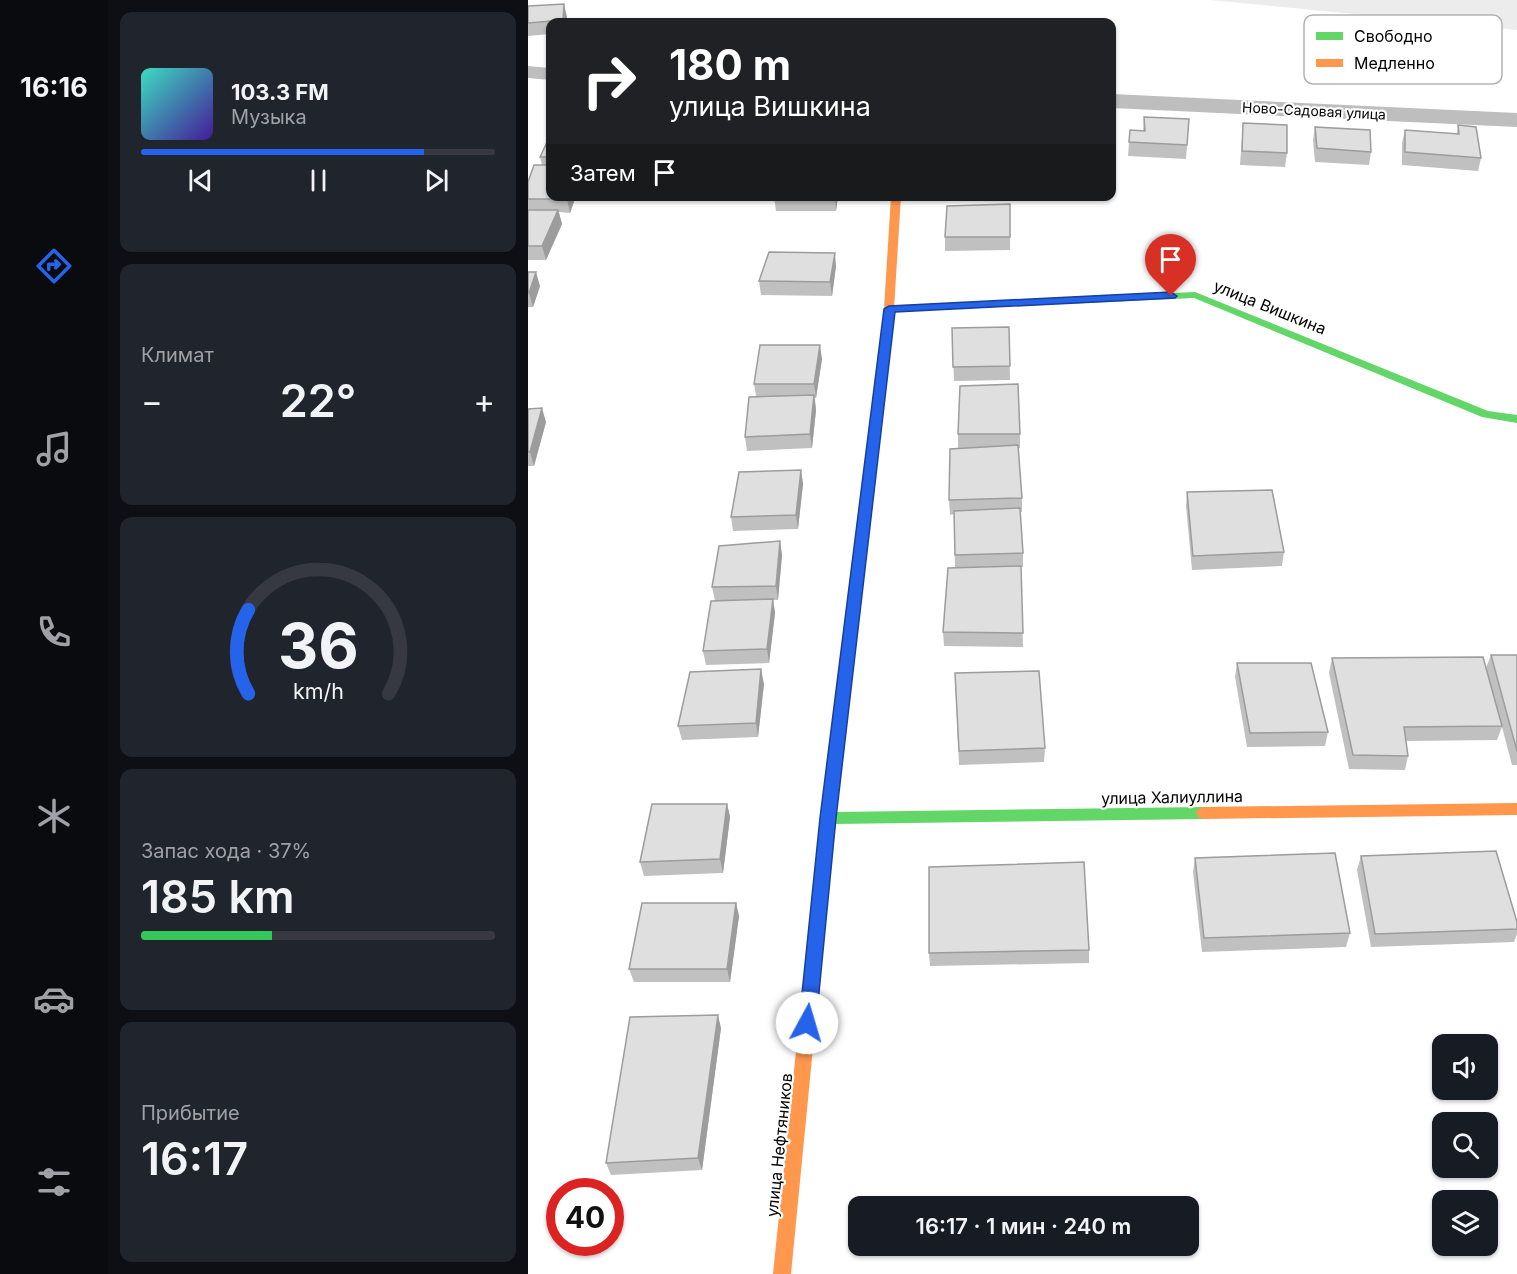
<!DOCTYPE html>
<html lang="ru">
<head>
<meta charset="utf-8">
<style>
  body { margin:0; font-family:Inter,sans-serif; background:#20242c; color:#f1f3f6; height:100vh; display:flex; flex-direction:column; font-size:22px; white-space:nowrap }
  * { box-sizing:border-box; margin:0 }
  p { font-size:20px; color:#9ea1a6 }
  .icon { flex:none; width:33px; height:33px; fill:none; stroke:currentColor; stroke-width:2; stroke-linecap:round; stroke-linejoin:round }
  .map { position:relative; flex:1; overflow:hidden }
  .details { display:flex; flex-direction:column; gap:12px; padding:12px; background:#0d0f14; width:420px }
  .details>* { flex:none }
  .top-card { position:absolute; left:18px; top:18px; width:570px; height:183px; border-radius:12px; box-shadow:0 2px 4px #0004; background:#202124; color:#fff; overflow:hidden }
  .tools { position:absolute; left:904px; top:1034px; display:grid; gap:12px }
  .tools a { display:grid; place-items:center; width:66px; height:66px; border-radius:12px; background:#171b24; box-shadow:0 2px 4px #0004; font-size:30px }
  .speed { position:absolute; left:18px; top:1178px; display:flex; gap:12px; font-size:30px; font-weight:700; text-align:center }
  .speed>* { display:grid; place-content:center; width:78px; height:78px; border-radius:50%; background:#171b24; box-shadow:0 2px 4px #0004; line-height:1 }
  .speed .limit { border:9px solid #d22; background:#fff; color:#111 }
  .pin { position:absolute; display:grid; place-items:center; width:51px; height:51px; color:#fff; margin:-62px -26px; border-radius:50% 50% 50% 0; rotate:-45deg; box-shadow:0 0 6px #0007 }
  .pin .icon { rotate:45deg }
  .me { position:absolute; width:66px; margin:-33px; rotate:6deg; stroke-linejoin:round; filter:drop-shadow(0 0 4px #0008) }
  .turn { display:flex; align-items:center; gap:21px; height:126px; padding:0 24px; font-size:27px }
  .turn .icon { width:78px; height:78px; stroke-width:2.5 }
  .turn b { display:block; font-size:42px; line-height:51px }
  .then { display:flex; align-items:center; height:57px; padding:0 24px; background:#0003; gap:12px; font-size:22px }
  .big { font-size:45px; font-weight:600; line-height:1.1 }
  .details .widget { flex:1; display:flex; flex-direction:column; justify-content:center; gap:9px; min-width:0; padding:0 21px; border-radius:12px; background:#20242c }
  .details .dial { align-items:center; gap:0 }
  .dial svg { height:156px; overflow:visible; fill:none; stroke:#363941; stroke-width:7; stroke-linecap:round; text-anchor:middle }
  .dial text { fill:#f1f3f6; stroke:none }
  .song { display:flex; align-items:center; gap:18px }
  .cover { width:72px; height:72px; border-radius:9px; background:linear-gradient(135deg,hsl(170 70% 55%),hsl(260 70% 35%)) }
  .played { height:6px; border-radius:3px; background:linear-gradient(90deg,#2563eb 80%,#363941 80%) }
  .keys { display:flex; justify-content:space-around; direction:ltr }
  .heat { display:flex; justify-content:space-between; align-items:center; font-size:33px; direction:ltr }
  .charge { height:9px; border-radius:4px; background:linear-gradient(90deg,#34c759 37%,#363941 0) }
  .trip { position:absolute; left:320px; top:1196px; width:351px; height:60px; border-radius:12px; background:#171b24; box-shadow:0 2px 4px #0004; font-weight:600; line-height:60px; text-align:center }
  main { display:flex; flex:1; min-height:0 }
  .tab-bar { display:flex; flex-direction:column; width:108px; justify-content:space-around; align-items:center; background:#090b0e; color:#9ea1a6 }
  .tab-bar .icon { width:42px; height:42px }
  .tab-bar .current { color:#2563eb }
  .tab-bar b { font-size:27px; color:#f1f3f6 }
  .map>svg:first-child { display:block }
  .green { fill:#ececec }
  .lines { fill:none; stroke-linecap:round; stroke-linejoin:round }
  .street { fill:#bebebe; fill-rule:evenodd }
  .fast { fill:#63d668; fill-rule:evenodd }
  .slow { fill:#ff974d; fill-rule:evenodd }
  .wall { fill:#c0c0c0 }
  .shaded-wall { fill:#9c9c9c }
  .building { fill:#dfdfdf; stroke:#9c9c9c; stroke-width:1.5 }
  .route { fill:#2563eb; stroke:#184099; stroke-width:1.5 }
  .labels { text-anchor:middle; stroke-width:4.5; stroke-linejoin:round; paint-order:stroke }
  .far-street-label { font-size:14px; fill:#000; stroke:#fff }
  .street-label { font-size:16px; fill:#000; stroke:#fff }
  .key { fill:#fff; stroke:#b2b2b2; stroke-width:1.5 }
  .key-label { font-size:16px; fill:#000 }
</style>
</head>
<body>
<main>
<nav class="tab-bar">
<b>16:16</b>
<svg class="icon current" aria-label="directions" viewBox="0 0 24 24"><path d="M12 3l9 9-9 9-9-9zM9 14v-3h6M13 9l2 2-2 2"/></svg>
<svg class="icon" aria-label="music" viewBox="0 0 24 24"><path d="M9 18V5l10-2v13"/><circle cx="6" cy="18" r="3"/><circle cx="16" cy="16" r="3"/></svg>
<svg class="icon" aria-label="phone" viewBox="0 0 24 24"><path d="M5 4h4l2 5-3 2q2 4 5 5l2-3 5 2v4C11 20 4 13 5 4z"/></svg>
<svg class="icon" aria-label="climate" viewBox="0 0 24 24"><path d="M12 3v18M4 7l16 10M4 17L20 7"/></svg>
<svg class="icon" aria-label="car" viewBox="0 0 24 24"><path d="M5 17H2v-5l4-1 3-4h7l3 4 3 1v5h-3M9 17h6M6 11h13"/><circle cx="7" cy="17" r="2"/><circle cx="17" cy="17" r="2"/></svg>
<svg class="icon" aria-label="filters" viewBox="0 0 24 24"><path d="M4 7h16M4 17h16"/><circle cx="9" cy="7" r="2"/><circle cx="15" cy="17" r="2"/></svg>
</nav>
<section class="details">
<div class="widget">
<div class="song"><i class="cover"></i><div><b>103.3 FM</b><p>Музыка</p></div></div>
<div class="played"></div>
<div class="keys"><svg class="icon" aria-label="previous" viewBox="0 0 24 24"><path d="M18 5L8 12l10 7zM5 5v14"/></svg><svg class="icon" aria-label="pause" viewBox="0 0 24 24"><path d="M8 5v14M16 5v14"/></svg><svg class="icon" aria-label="next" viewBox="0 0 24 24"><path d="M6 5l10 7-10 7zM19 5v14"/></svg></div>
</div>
<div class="widget"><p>Климат</p>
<div class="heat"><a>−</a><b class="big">22°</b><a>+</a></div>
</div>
<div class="widget dial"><svg viewBox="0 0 100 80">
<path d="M14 69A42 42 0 1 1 86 69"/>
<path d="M14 69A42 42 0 0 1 14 26" stroke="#2563eb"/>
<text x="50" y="56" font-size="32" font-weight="700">36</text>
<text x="50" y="72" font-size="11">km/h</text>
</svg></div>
<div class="widget"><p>Запас хода · 37%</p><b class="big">185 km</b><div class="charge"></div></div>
<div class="widget"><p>Прибытие</p><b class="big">16:17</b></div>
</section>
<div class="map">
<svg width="989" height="1274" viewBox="0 0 989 1274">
  <rect width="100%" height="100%" fill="#fff"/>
  <!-- green -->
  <path class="green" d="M682 0H989V30Z"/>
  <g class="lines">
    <!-- street -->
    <path class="street" d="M0 66 22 68V80L0 78Z
      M584 94 989 113V127L584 108Z"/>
    <!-- fast -->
    <path class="fast" d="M667 292 960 411 989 415V423L954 417 666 298 361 312 356 309 361 306Z
      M353 376 359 380 308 812 675 807 680 809 682 813 680 817 675 819 307 824 295 945 293 950 287 952 281 950 279 945 293 818 347 380Z"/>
    <!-- slow -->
    <path class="slow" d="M363 196H373L366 309 359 380 353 384 347 380 356 309Z
      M989 803V815L675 819 670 817 668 813 670 809 675 807Z
      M287 938 293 940 295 945 263 1274H245L279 945 281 940Z"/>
  </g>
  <!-- wall -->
  <path class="wall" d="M0 6 39 17 38 22H22V34L0 36Z
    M904 40 948 63 946 76 908 75 902 53Z
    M616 117 661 119 658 159 600 156 602 130 615 131Z
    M715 123 759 153 757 167 712 165Z
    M930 125 953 158 950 171 874 165V143L877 130 929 134Z
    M787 127 843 152 841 165 787 162 785 140Z
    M22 136V196H48L42 213 31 212 34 224 18 260H0V182L14 165 12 157Z
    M246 196H310L308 211H248Z
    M482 204V250L417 251V237Z
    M308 266 304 296 233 295 231 281Z
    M0 272 12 286 5 307H0Z
    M481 327 482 380 426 381 424 328Z
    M294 359 288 398H287L288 410 284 448 219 451 217 437 228 396 226 384Z
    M0 409 18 422 6 466H0Z
    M430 434H492V448H490L494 498V512H492L495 553V567H493L495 647 416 646 415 632 427 568 426 514 422 515 421 500 430 449Z
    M273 470 275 484 270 529 205 531 203 517Z
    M659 492 756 552 754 566 664 570 658 506Z
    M252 541 254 555 250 600H245L247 613 241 663 178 665 175 651 187 601 184 587Z
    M963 655H989V765H984L974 727 969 740 878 741 880 756 877 770 821 769 801 673 804 658 958 668Z
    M709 663 800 732 797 746 719 747 707 677Z
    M427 673 517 748 516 762 431 765Z
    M236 684 230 737 154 740 150 726Z
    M199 804 202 817 195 873 116 876 112 862Z
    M833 856 989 922V934L986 942 843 947 829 870Z
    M667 858 822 933 818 947 674 952 665 872Z
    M208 903 211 916 202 982H106L101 969Z
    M561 950V963L402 966 401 953Z
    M193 1028 174 1170 83 1175 78 1163Z"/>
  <!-- shaded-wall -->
  <path class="shaded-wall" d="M36 4 39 17 38 22H35V20Z
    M40 196H48L42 213 39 199Z
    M307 196H310L308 211Z
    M30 210 34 224 18 260 14 246Z
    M307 253 308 266 304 296 302 282Z
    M8 272 12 286 5 307 1 293Z
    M292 345 294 359 288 398 286 384Z
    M286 395 288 410 284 448 282 434Z
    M14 408 18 422 6 466 2 452Z
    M273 470 275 484 270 529 268 515Z
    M252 541 254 555 250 600 248 586Z
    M245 599 247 613 241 663 239 649Z
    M233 669 236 684 230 737 228 723Z
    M199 804 202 817 195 873 192 859Z
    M208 903 211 916 202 982 199 969Z
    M190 1015 193 1028 174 1170 170 1158Z"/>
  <!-- building -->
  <path class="building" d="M36 4 35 20 0 23V6Z
    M616 117 661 119 659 145 601 142 602 130 617 131Z
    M715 123 759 125V153L714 151Z
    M930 125 948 127 953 158 877 152V130L931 134Z
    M787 127 842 130 843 152 789 148Z
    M22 136V157H12Z
    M6 165H22V196H40L39 199H0V182Z
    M246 196H307L306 197Z
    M482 204V237H417L419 206Z
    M0 210H30L14 246H0Z
    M241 252 307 253 302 282 231 281Z
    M0 272H8L1 293H0Z
    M481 327 482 366 425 367 424 328Z
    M232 345H292L286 384H226Z
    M490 384 492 434H430L432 386Z
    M286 395 282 434 217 437 221 397Z
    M14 408 2 452H0V409Z
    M490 445 494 498 421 500 422 449Z
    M273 470 268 515 203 517 211 472Z
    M744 490 756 552 665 556 659 492Z
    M492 508 495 553 427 555 426 511Z
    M252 541 248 586 184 587 191 546Z
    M493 566 495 633 415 632 420 568Z
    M245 599 239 649 175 651 183 601Z
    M963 655H989V751Z
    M955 657 974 726 876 727 880 756 825 755 804 658Z
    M709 663H783L800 732 722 733Z
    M233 669 228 723 150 726 162 672Z
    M511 671 517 748 431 751 427 673Z
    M124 804H199L192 859 112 862Z
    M968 851 989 922V929L847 934 833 856Z
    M807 853 822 933 676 938 667 858Z
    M556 862 561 950 401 953V867Z
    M114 903H208L199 969H101Z
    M190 1015 170 1158 78 1163 102 1017Z"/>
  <!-- route -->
  <path class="route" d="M643 292 649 296 647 298 367 312 308 818 288 1023 285 1029 279 1031 274 1029 271 1023 292 818 356 309 361 306Z"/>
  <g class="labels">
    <!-- far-street labels -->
    <g class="far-street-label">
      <text transform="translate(786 111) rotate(3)" y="5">Ново-Садовая улица</text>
    </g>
    <!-- street labels -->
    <g class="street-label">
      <text transform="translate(742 307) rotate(22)" y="6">улица Вишкина</text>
      <text transform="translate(644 797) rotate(-1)" y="6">улица Халиуллина</text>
      <text transform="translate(251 1145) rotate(-84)" y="6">улица Нефтяников</text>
    </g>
  </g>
  <!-- legend -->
  <rect x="776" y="15" width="198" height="69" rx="9" class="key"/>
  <rect x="788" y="32" width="27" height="8" fill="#63d668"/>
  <rect x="788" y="59" width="27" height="8" fill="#ff974d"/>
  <g class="key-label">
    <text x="826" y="42">Свободно</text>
    <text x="826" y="69">Медленно</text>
  </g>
</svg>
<div class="tools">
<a><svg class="icon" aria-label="sound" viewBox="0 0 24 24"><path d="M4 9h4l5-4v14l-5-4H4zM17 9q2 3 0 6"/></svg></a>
<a><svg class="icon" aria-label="search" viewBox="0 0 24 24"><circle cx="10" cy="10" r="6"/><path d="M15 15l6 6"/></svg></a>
<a><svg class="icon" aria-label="layers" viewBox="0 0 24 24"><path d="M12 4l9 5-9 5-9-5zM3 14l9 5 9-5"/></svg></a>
</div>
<div class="speed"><div class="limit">40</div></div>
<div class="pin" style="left:643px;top:296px;background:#d93025"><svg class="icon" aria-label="arrive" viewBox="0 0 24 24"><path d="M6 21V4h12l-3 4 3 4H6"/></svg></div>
<svg class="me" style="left:279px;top:1023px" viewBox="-20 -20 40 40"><circle r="19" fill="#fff"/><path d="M0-13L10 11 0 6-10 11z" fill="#2563eb"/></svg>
<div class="trip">16:17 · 1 мин · 240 m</div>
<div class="top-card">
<div class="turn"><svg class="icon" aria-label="right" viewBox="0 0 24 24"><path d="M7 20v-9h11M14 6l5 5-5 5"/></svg><div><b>180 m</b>улица Вишкина</div></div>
<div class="then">Затем<svg class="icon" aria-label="arrive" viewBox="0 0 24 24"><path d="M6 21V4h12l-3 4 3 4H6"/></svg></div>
</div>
</div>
</main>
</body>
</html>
